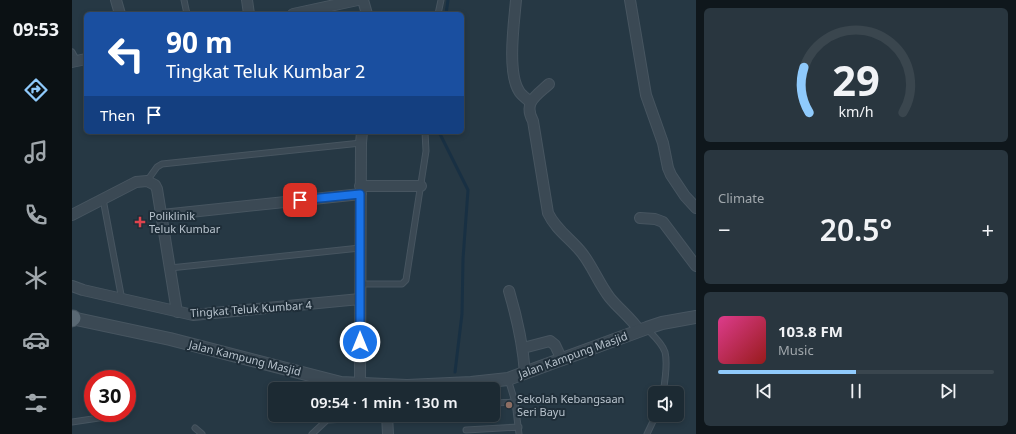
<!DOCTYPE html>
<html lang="en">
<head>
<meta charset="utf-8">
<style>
  body { margin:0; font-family:"Noto Sans",sans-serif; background:#29363f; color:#f1f3f6; height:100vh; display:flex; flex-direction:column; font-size:15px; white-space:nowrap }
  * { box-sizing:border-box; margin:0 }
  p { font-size:13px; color:#a0a7ac }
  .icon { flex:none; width:22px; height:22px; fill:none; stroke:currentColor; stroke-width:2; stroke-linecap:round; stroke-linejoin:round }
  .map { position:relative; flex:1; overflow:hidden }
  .drawer { display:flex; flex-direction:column; gap:8px; padding:8px; background:#0f171c; width:320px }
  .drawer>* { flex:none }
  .top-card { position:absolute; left:12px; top:12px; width:380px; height:122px; border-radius:6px; box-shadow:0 2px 6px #0003,0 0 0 1px #3a464e; background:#1a4fa0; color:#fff; overflow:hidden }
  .controls { position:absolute; left:576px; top:386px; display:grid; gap:8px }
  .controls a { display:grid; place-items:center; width:36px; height:36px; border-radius:6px; background:#1c2a33; box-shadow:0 2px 6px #0003,0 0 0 1px #3a464e; font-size:20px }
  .speed { position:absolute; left:12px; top:370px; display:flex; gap:8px; font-size:20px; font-weight:700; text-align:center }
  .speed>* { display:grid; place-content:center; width:52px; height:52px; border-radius:50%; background:#1c2a33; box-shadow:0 2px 6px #0003,0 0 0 1px #3a464e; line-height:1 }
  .speed .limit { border:6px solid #d22; background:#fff; color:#111 }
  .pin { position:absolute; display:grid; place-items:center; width:34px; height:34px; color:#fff; margin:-17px; border-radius:8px; box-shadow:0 2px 6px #0006 }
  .me { position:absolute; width:44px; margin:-22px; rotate:0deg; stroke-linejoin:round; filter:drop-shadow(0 0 3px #0008) }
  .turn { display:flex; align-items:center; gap:14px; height:84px; padding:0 16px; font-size:18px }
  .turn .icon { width:52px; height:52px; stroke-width:2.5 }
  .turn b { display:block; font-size:28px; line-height:34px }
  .then { display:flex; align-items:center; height:38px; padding:0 16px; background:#0003; gap:8px; font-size:15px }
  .big { font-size:30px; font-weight:600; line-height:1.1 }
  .drawer .tile { flex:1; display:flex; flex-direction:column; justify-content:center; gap:6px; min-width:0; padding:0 14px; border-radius:6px; background:#29363f }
  .drawer .dial { align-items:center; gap:0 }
  .dial svg { height:104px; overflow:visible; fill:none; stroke:#3a464e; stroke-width:7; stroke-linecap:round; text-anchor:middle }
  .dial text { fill:#f1f3f6; stroke:none }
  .song { display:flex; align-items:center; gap:12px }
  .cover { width:48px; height:48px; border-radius:6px; background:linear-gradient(135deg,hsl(330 70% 55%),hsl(0 70% 35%)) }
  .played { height:4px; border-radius:2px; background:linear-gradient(90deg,#8fcafc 50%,#3a464e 50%) }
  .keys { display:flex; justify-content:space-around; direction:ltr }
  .heat { display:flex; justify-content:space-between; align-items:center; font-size:22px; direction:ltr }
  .trip { position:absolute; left:196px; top:382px; width:232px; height:40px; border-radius:6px; background:#1c2a33; box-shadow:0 2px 6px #0003,0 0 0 1px #3a464e; font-weight:600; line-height:40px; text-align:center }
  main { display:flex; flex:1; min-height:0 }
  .dock { display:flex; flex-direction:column; width:72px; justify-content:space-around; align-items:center; background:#0b1114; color:#a0a7ac }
  .dock .icon { width:28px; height:28px }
  .dock .current { color:#8fcafc }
  .dock b { font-size:18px; color:#f1f3f6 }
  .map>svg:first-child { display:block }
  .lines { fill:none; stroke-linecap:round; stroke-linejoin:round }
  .stream { stroke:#183043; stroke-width:3 }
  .service-casing { stroke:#475560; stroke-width:7 }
  .minor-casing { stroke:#475560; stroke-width:12 }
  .tertiary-casing { stroke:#475560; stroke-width:14 }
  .primary-casing { stroke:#475560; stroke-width:17 }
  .service { stroke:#3b4954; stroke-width:5 }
  .minor { stroke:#3b4954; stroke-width:10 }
  .tertiary { stroke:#3b4954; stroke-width:12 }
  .primary { stroke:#596873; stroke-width:15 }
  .route-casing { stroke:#114b97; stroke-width:10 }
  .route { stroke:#1a73e8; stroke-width:7 }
  .health-dot { fill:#e0444e; stroke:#1f2e39; stroke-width:1.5 }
  .education-dot { fill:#8d6e63; stroke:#1f2e39; stroke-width:1.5 }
  .labels { text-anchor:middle; stroke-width:4; stroke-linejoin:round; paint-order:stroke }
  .poi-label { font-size:11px; fill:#b8c3cd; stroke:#1f2e39; text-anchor:start }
  .street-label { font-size:11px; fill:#b8c3cd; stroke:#1f2e39 }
</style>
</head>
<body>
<main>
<nav class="dock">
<b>09:53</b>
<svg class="icon current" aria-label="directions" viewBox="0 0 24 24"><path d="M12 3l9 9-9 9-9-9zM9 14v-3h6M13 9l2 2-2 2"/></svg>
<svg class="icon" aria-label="music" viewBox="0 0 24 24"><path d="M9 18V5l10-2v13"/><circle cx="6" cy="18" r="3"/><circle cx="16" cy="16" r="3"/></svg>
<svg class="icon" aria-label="phone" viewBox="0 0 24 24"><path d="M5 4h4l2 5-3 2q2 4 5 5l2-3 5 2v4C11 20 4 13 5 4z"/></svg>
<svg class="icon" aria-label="climate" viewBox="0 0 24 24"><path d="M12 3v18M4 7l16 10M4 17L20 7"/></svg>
<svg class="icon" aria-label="car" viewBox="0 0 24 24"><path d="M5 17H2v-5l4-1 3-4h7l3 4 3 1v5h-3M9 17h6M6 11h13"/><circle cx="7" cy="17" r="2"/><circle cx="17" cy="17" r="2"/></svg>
<svg class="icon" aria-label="filters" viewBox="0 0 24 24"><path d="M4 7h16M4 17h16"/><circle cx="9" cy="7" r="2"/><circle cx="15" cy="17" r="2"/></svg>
</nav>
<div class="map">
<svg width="624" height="434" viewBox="0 0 624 434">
  <rect width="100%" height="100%" fill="#263844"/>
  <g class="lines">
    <!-- stream -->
    <path class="stream" d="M374 14 376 0
      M367 132 396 190 391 259 390 314 383 372"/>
    <!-- service casing -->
    <g class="service-casing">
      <path id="service" d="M112 0 115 14
        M366 14 369 0
        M0 52 5 61
        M75 181 85 167 90 164 289 143
        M31 199 50 300
        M98 268 288 248
        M288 284H330L334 280 354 151 353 132
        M575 329C581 335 590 343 593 352 596 364 593 381 591 393
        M436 379 443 402 447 434
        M421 403 443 402
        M255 420 315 417
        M0 422 47 415
        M123 428 130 434
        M394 430 447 427
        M240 434 255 420 258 415
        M575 434 584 415"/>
    </g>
    <!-- minor casing -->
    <g class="minor-casing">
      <path id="minor" d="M44 0 48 14
        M175 0 177 14
        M291 0 295 14
        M444 0C442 23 435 72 447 91 449 95 454 98 458 102
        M558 0 574 95 591 143 596 168 599 175 613 196 624 208
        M221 14 286 0
        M0 62 14 59
        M477 84C464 96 451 102 461 121L476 213C484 230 499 239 510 253 521 267 527 284 538 298 547 309 559 318 567 330
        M288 186H349
        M0 215 64 182 75 181 83 185 85 189 105 312
        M90 215 289 194
        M568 218 583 219 591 222 624 266
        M0 286 11 290 121 315 288 299
        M437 291C445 318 451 345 453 373
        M451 348 478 341 483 345 490 360
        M288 384 289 143 290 132
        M315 415 316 434"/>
    </g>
    <!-- tertiary casing -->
    <g class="tertiary-casing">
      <path id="tertiary" d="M0 318 98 339 269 383 335 386 399 383 436 379 575 328 590 323 624 317"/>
    </g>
    <!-- primary casing -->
    <g class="primary-casing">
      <path id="primary" d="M0 319 1 318"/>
    </g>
    <!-- service -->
    <use href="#service" class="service"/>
    <!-- minor -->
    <use href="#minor" class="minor"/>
    <!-- tertiary -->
    <use href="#tertiary" class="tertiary"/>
    <!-- primary -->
    <use href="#primary" class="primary"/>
  </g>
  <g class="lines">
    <!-- route casing -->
    <g class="route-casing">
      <path id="route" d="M228 200 288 194V342"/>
    </g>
    <!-- route -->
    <use href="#route" class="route"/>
  </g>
  <!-- markers -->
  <path class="health-dot" d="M66 216h4v4h4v4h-4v4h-4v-4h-4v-4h4z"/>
  <circle class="education-dot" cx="437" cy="405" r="4"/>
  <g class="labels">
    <!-- poi labels -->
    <g class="poi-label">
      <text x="77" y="220">Poliklinik<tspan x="77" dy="13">Teluk Kumbar</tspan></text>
      <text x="445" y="403">Sekolah Kebangsaan<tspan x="445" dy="13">Seri Bayu</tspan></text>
    </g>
    <!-- street labels -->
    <g class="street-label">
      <text transform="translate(179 309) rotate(-4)" y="4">Tingkat Teluk Kumbar 4</text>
      <text transform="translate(501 355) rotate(-20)" y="4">Jalan Kampung Masjid</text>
      <text transform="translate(173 358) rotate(14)" y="4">Jalan Kampung Masjid</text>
    </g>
  </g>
</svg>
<div class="controls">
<a><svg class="icon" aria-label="sound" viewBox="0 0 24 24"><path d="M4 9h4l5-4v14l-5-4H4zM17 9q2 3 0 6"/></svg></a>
</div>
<div class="speed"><div class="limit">30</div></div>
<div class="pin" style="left:228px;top:200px;background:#d93025"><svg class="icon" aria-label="arrive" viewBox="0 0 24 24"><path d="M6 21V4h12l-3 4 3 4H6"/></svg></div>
<svg class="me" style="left:288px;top:342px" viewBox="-20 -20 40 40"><circle r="17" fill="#1a73e8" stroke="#fff" stroke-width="3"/><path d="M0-11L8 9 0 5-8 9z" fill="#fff"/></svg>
<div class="trip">09:54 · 1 min · 130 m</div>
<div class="top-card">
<div class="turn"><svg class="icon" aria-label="left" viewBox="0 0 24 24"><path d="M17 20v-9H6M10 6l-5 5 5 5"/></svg><div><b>90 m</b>Tingkat Teluk Kumbar 2</div></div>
<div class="then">Then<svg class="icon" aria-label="arrive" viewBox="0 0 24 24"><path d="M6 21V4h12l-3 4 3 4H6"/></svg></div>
</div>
</div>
<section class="drawer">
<div class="tile dial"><svg viewBox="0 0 100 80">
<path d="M14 69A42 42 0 1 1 86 69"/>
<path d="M14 69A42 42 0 0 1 10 34" stroke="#8fcafc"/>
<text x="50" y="56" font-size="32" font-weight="700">29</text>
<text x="50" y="72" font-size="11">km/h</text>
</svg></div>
<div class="tile"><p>Climate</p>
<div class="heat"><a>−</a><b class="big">20.5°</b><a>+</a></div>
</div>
<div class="tile">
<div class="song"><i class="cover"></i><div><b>103.8 FM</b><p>Music</p></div></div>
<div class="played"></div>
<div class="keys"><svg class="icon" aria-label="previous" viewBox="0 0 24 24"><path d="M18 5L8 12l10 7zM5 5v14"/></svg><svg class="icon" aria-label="pause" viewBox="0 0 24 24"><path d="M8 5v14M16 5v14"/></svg><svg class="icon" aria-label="next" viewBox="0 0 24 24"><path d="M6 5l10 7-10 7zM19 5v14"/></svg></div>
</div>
</section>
</main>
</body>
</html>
